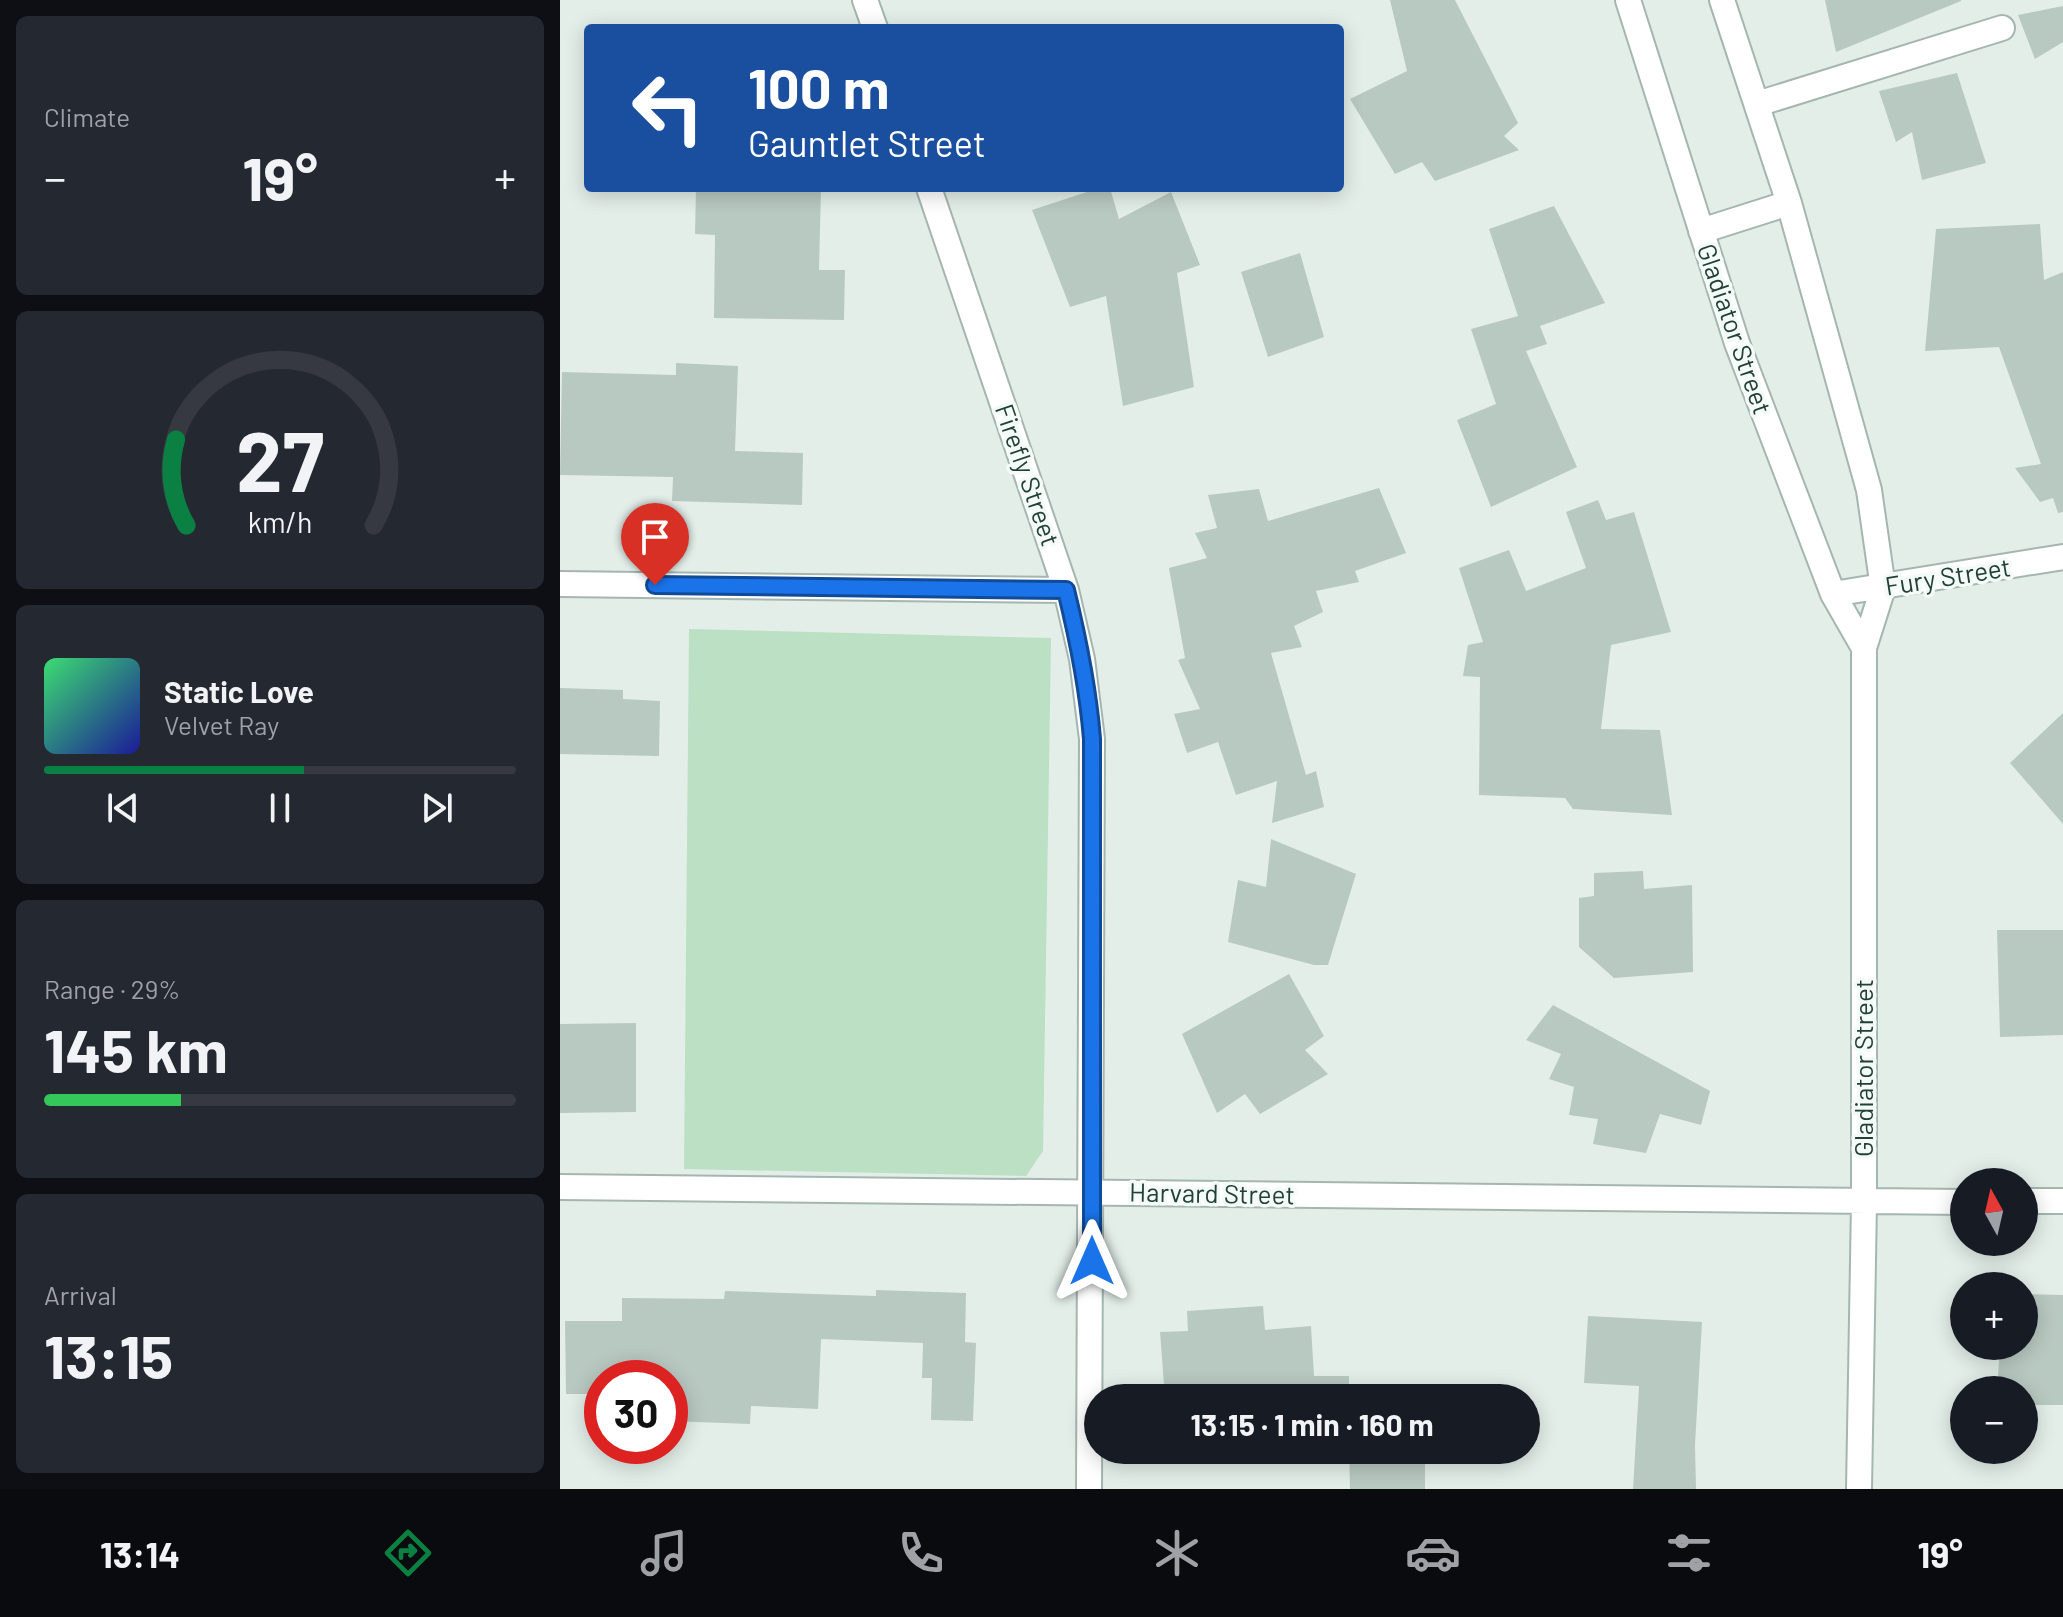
<!DOCTYPE html>
<html lang="en">
<head>
<meta charset="utf-8">
<style>
  body { margin:0; font-family:Barlow,sans-serif; background:#242831; color:#f1f3f6; height:100vh; display:flex; flex-direction:column; font-size:30px; white-space:nowrap }
  * { box-sizing:border-box; margin:0 }
  p { font-size:26px; color:#9ea1a6 }
  .icon { flex:none; width:44px; height:44px; fill:none; stroke:currentColor; stroke-width:2; stroke-linecap:round; stroke-linejoin:round }
  .map { position:relative; flex:1; overflow:hidden }
  .panel { display:flex; flex-direction:column; gap:16px; padding:16px; background:#0d0f14; width:560px }
  .panel>* { flex:none }
  .guide { position:absolute; left:24px; top:24px; width:760px; height:168px; border-radius:8px; box-shadow:0 4px 20px #0003; background:#1a4fa0; color:#fff; overflow:hidden }
  .needle { width:52px; rotate:352deg }
  .buttons { position:absolute; left:1390px; top:1168px; display:grid; gap:16px }
  .buttons a { display:grid; place-items:center; width:88px; height:88px; border-radius:50%; background:#171b24; box-shadow:0 4px 20px #0003; font-size:40px }
  .speed { position:absolute; left:24px; top:1360px; display:flex; gap:16px; font-size:40px; font-weight:700; text-align:center }
  .speed>* { display:grid; place-content:center; width:104px; height:104px; border-radius:50%; background:#171b24; box-shadow:0 4px 20px #0003; line-height:1 }
  .speed .limit { border:12px solid #d22; background:#fff; color:#111 }
  .pin { position:absolute; display:grid; place-items:center; width:68px; height:68px; color:#fff; margin:-82px -34px; border-radius:50% 50% 50% 0; rotate:-45deg; box-shadow:0 0 8px #0007 }
  .pin .icon { rotate:45deg }
  .me { position:absolute; width:88px; margin:-44px; rotate:0deg; stroke-linejoin:round; filter:drop-shadow(0 0 6px #0008) }
  .turn { display:flex; align-items:center; gap:28px; height:168px; padding:0 32px; font-size:36px }
  .turn .icon { width:104px; height:104px; stroke-width:2.5 }
  .turn b { display:block; font-size:56px; line-height:68px }
  .big { font-size:60px; font-weight:700; line-height:1.1 }
  .panel .card { flex:1; display:flex; flex-direction:column; justify-content:center; gap:12px; min-width:0; padding:0 28px; border-radius:12px; background:#242831 }
  .panel .dial { align-items:center; gap:0 }
  .dial svg { height:208px; overflow:visible; fill:none; stroke:#363941; stroke-width:7; stroke-linecap:round; text-anchor:middle }
  .dial text { fill:#f1f3f6; stroke:none }
  .song { display:flex; align-items:center; gap:24px }
  .cover { width:96px; height:96px; border-radius:12px; background:linear-gradient(135deg,hsl(140 70% 55%),hsl(240 70% 35%)) }
  .played { height:8px; border-radius:4px; background:linear-gradient(90deg,#0b8043 55%,#363941 55%) }
  .keys { display:flex; justify-content:space-around; direction:ltr }
  .heat { display:flex; justify-content:space-between; align-items:center; font-size:44px; direction:ltr }
  .charge { height:12px; border-radius:6px; background:linear-gradient(90deg,#34c759 29%,#363941 0) }
  .trip { position:absolute; left:524px; top:1384px; width:456px; height:80px; border-radius:40px; background:#171b24; box-shadow:0 4px 20px #0003; font-weight:700; line-height:80px; text-align:center }
  .tabs { display:flex; height:128px; justify-content:space-around; align-items:center; background:#090b0e; color:#9ea1a6 }
  .tabs .icon { width:56px; height:56px }
  .tabs .on { color:#0b8043 }
  .tabs b { font-size:36px; color:#f1f3f6 }
  main { display:flex; flex:1; min-height:0 }
  .map>svg:first-child { display:block }
  .green { fill:#bbe0c4 }
  .building { fill:#b8c9c2 }
  .lines { fill:none; stroke-linecap:round; stroke-linejoin:round }
  .minor-casing { stroke:#a5b6b0; stroke-width:28 }
  .minor { stroke:#fff; stroke-width:24 }
  .route-casing { stroke:#114b97; stroke-width:20 }
  .route { stroke:#1a73e8; stroke-width:14 }
  .labels { text-anchor:middle; stroke-width:7; stroke-linejoin:round; paint-order:stroke }
  .street-label { font-size:26px; fill:#224037; stroke:#f4faf7 }
</style>
</head>
<body>
<main>
<section class="panel">
<div class="card"><p>Climate</p>
<div class="heat"><a>−</a><b class="big">19°</b><a>+</a></div>
</div>
<div class="card dial"><svg viewBox="0 0 100 80">
<path d="M14 69A42 42 0 1 1 86 69"/>
<path d="M14 69A42 42 0 0 1 10 36" stroke="#0b8043"/>
<text x="50" y="56" font-size="32" font-weight="700">27</text>
<text x="50" y="72" font-size="11">km/h</text>
</svg></div>
<div class="card">
<div class="song"><i class="cover"></i><div><b>Static Love</b><p>Velvet Ray</p></div></div>
<div class="played"></div>
<div class="keys"><svg class="icon" aria-label="previous" viewBox="0 0 24 24"><path d="M18 5L8 12l10 7zM5 5v14"/></svg><svg class="icon" aria-label="pause" viewBox="0 0 24 24"><path d="M8 5v14M16 5v14"/></svg><svg class="icon" aria-label="next" viewBox="0 0 24 24"><path d="M6 5l10 7-10 7zM19 5v14"/></svg></div>
</div>
<div class="card"><p>Range · 29%</p><b class="big">145 km</b><div class="charge"></div></div>
<div class="card"><p>Arrival</p><b class="big">13:15</b></div>
</section>
<div class="map">
<svg width="1503" height="1489" viewBox="0 0 1503 1489">
  <rect width="100%" height="100%" fill="#e3eee9"/>
  <!-- green -->
  <path class="green" d="M129 629 491 638 483 1151 466 1176 124 1169Z"/>
  <!-- building -->
  <path class="building" d="M830 0H895L958 123 944 136 959 150 875 181 862 162 835 174 790 99 847 71Z
    M1265 0H1401V1L1276 52Z
    M1503 6V42L1475 59 1458 15Z
    M1397 73 1426 163 1362 180 1352 132 1336 142 1319 91Z
    M136 188H261L259 270H285L284 320 154 318 155 235 135 234Z
    M539 188H550L559 219 611 192 640 265 617 273 634 387 563 406 546 296 510 307 472 210Z
    M994 206 1045 303 980 326 987 344 966 351 1017 467 931 507 897 420 936 404 911 329 958 316 929 229Z
    M1480 224 1484 280 1503 272V512L1498 513 1493 498 1480 502 1455 468 1481 464 1439 347 1365 351 1376 229Z
    M740 253 764 337 708 357 681 272Z
    M116 363 178 366 175 451 243 453 242 505 112 501 113 477 0 475 2 372 116 375Z
    M819 488 846 553 795 571 799 582 756 591 763 612 734 626 742 647 711 653 746 775 756 771 764 807 712 823 717 781 676 795 658 742 627 753 614 714 640 709 618 660 625 658 609 568 647 558 635 533 657 528 648 495 699 489 708 521Z
    M1038 500 1046 520 1074 512 1111 632 1051 645 1041 729 1100 730 1112 815 1013 809 1005 798 919 795 920 677 903 676 908 645 923 642 899 568 949 550 966 591 1026 568 1006 512Z
    M0 688 63 690V699L100 701 99 756 0 754Z
    M1503 713V824L1450 763Z
    M711 839 796 874 768 965H754L668 942 678 880 706 887Z
    M1083 871 1084 889 1132 885 1133 972 1054 978 1019 947V898L1034 896V873Z
    M1437 930H1503V1035L1440 1037Z
    M729 974 764 1036 745 1050 768 1074 700 1114 685 1094 657 1113 622 1034Z
    M993 1005 1150 1091 1141 1125 1100 1114 1086 1153 1033 1144 1038 1119 1009 1115 1014 1087 989 1079 1001 1054 966 1040Z
    M76 1023V1112L0 1113V1024Z
    M316 1290 406 1293 405 1342 416 1343 413 1421 371 1420 372 1378H362L363 1343 261 1339 258 1409 191 1406 190 1424 110 1421V1378H42V1394H6L5 1321H62V1298L164 1299 165 1291 316 1296Z
    M1464 1294 1503 1295V1405H1464V1390H1437L1440 1346H1464Z
    M703 1306 705 1330 751 1326 754 1376H789V1398H754V1393L665 1398H605L600 1332 628 1331 627 1311Z
    M1028 1316 1142 1322 1135 1445 1136 1489H1073L1079 1386 1024 1383Z
    M754 1450H865V1489H790L789 1452 754 1453Z"/>
  <g class="lines">
    <!-- minor casing -->
    <g class="minor-casing">
      <path id="minor" d="M305 0 315 28
        M1068 0 1177 343 1273 594 1304 648
        M1162 0 1229 203 1309 490 1323 588 1304 648V1203L1299 1489
        M1197 104 1442 28
        M369 188 506 590 522 659 532 739 529 1489
        M1141 231 1229 203
        M0 584 506 590
        M1273 594 1503 557
        M0 1187 1404 1202
        M1464 1201H1503"/>
    </g>
    <!-- minor -->
    <use href="#minor" class="minor"/>
  </g>
  <g class="lines">
    <!-- route casing -->
    <g class="route-casing">
      <path id="route" d="M95 585 506 590C518 639 528 688 532 739V1261"/>
    </g>
    <!-- route -->
    <use href="#route" class="route"/>
  </g>
  <g class="labels">
    <!-- street labels -->
    <g class="street-label">
      <text transform="translate(1174 329) rotate(71)" y="9">Gladiator Street</text>
      <text transform="translate(467 475) rotate(71)" y="9">Firefly Street</text>
      <text transform="translate(1388 577) rotate(-9)" y="9">Fury Street</text>
      <text transform="translate(1304 1068) rotate(-90)" y="9">Gladiator Street</text>
      <text transform="translate(652 1194) rotate(1)" y="9">Harvard Street</text>
    </g>
  </g>
</svg>
<div class="buttons">
<a><svg class="needle" viewBox="-14 -14 28 28"><path d="M0-13l5 13h-10z" fill="#e53935"/><path d="M0 13l5-13h-10z" fill="#9ea1a6"/></svg></a>
<a>+</a>
<a>−</a>
</div>
<div class="speed"><div class="limit">30</div></div>
<div class="pin" style="left:95px;top:585px;background:#d93025"><svg class="icon" aria-label="arrive" viewBox="0 0 24 24"><path d="M6 21V4h12l-3 4 3 4H6"/></svg></div>
<svg class="me" style="left:532px;top:1261px" viewBox="-20 -20 40 40"><path d="M0-17L14 15 0 8-14 15z" fill="#1a73e8" stroke="#fff" stroke-width="4"/></svg>
<div class="trip">13:15 · 1 min · 160 m</div>
<div class="guide">
<div class="turn"><svg class="icon" aria-label="left" viewBox="0 0 24 24"><path d="M17 20v-9H6M10 6l-5 5 5 5"/></svg><div><b>100 m</b>Gauntlet Street</div></div>
</div>
</div>
</main>
<nav class="tabs">
<b>13:14</b>
<svg class="icon on" aria-label="directions" viewBox="0 0 24 24"><path d="M12 3l9 9-9 9-9-9zM9 14v-3h6M13 9l2 2-2 2"/></svg>
<svg class="icon" aria-label="music" viewBox="0 0 24 24"><path d="M9 18V5l10-2v13"/><circle cx="6" cy="18" r="3"/><circle cx="16" cy="16" r="3"/></svg>
<svg class="icon" aria-label="phone" viewBox="0 0 24 24"><path d="M5 4h4l2 5-3 2q2 4 5 5l2-3 5 2v4C11 20 4 13 5 4z"/></svg>
<svg class="icon" aria-label="climate" viewBox="0 0 24 24"><path d="M12 3v18M4 7l16 10M4 17L20 7"/></svg>
<svg class="icon" aria-label="car" viewBox="0 0 24 24"><path d="M5 17H2v-5l4-1 3-4h7l3 4 3 1v5h-3M9 17h6M6 11h13"/><circle cx="7" cy="17" r="2"/><circle cx="17" cy="17" r="2"/></svg>
<svg class="icon" aria-label="filters" viewBox="0 0 24 24"><path d="M4 7h16M4 17h16"/><circle cx="9" cy="7" r="2"/><circle cx="15" cy="17" r="2"/></svg>
<b>19°</b>
</nav>
</body>
</html>
